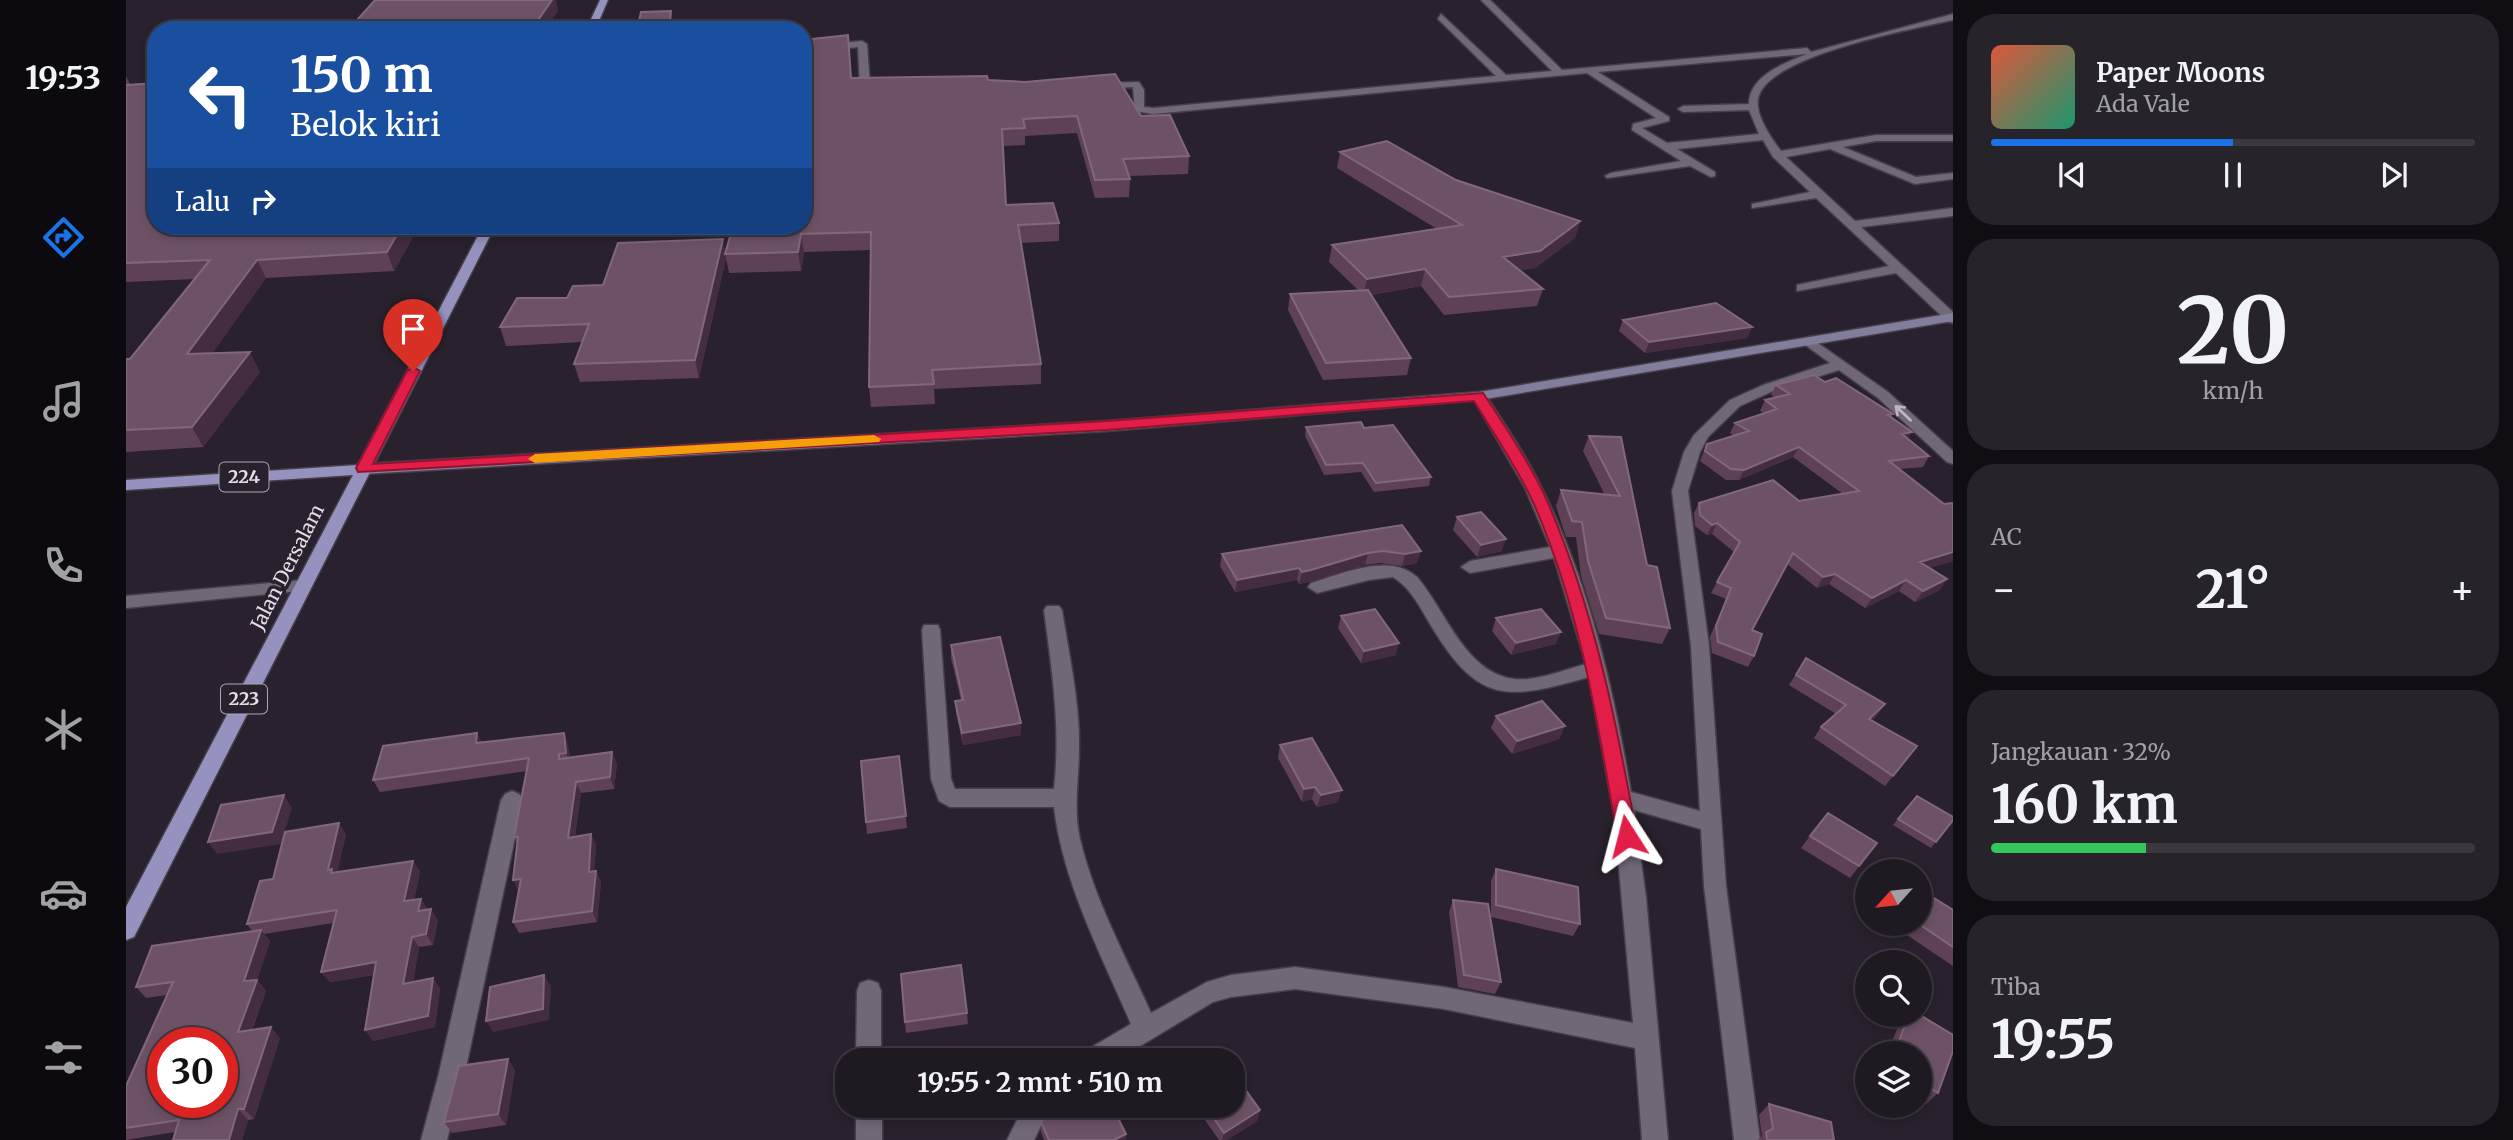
<!DOCTYPE html>
<html lang="id">
<head>
<meta charset="utf-8">
<style>
  body { margin:0; font-family:Merriweather,serif; background:#27232a; color:#f1f3f6; height:100vh; display:flex; flex-direction:column; font-size:26px; white-space:nowrap }
  * { box-sizing:border-box; margin:0 }
  p { font-size:23px; color:#a1a1a5 }
  .icon { flex:none; width:38px; height:38px; fill:none; stroke:currentColor; stroke-width:2; stroke-linecap:round; stroke-linejoin:round }
  .map { position:relative; flex:1; overflow:hidden }
  .sheet { display:flex; flex-direction:column; gap:14px; padding:14px; background:#110e13; width:560px }
  .sheet>* { flex:none }
  .banner { position:absolute; left:21px; top:21px; width:665px; height:214px; border-radius:28px; box-shadow:0 4px 10px #0003,0 0 0 2px #3c3840; background:#1a4fa0; color:#fff; overflow:hidden }
  .needle { width:46px; rotate:243deg }
  .tools { position:absolute; left:1729px; top:859px; display:grid; gap:14px }
  .tools a { display:grid; place-items:center; width:77px; height:77px; border-radius:50%; background:#1f1a22; box-shadow:0 4px 10px #0003,0 0 0 2px #3c3840; font-size:35px }
  .speed { position:absolute; left:21px; top:1027px; display:flex; gap:14px; font-size:35px; font-weight:700; text-align:center }
  .speed>* { display:grid; place-content:center; width:91px; height:91px; border-radius:50%; background:#1f1a22; box-shadow:0 4px 10px #0003,0 0 0 2px #3c3840; line-height:1 }
  .speed .limit { border:10px solid #d22; background:#fff; color:#111 }
  .pin { position:absolute; display:grid; place-items:center; width:60px; height:60px; color:#fff; margin:-72px -30px; border-radius:50% 50% 50% 0; rotate:-45deg; box-shadow:0 0 7px #0007 }
  .pin .icon { rotate:45deg }
  .me { position:absolute; width:77px; margin:-38px; rotate:351deg; stroke-linejoin:round; filter:drop-shadow(0 0 5px #0008) }
  .turn { display:flex; align-items:center; gap:24px; height:147px; padding:0 28px; font-size:32px }
  .turn .icon { width:91px; height:91px; stroke-width:2.5 }
  .turn b { display:block; font-size:49px; line-height:60px }
  .then { display:flex; align-items:center; height:66px; padding:0 28px; background:#0003; gap:14px; font-size:26px }
  .big { font-size:52px; font-weight:700; line-height:1.1 }
  .sheet .card { flex:1; display:flex; flex-direction:column; justify-content:center; gap:10px; min-width:0; padding:0 24px; border-radius:28px; background:#27232a }
  .sheet .dial { align-items:center; gap:0 }
  .dial b { font-size:91px; line-height:1 }
  .song { display:flex; align-items:center; gap:21px }
  .cover { width:84px; height:84px; border-radius:10px; background:linear-gradient(135deg,hsl(10 70% 55%),hsl(160 70% 35%)) }
  .played { height:7px; border-radius:4px; background:linear-gradient(90deg,#1a73e8 50%,#3c3840 50%) }
  .keys { display:flex; justify-content:space-around; direction:ltr }
  .heat { display:flex; justify-content:space-between; align-items:center; font-size:38px; direction:ltr }
  .charge { height:10px; border-radius:5px; background:linear-gradient(90deg,#34c759 32%,#3c3840 0) }
  .trip { position:absolute; left:709px; top:1048px; width:410px; height:70px; border-radius:28px; background:#1f1a22; box-shadow:0 4px 10px #0003,0 0 0 2px #3c3840; font-weight:700; line-height:70px; text-align:center }
  main { display:flex; flex:1; min-height:0 }
  .dock { display:flex; flex-direction:column; width:126px; justify-content:space-around; align-items:center; background:#0c0a0e; color:#a1a1a5 }
  .dock .icon { width:49px; height:49px }
  .dock .current { color:#1a73e8 }
  .dock b { font-size:32px; color:#f1f3f6 }
  .map>svg:first-child { display:block }
  .lines { fill:none; stroke-linecap:round; stroke-linejoin:round }
  .minor-casing { stroke:#443e48; stroke-width:3 }
  .secondary-casing { stroke:#443e48; stroke-width:3 }
  .primary-casing { stroke:#443e48; stroke-width:3 }
  .minor { fill:#716877; fill-rule:evenodd }
  .secondary { fill:#837d9c; fill-rule:evenodd }
  .primary { fill:#9592c0; fill-rule:evenodd }
  .wall { fill:#5f4156 }
  .shaded-wall { fill:#432d3f }
  .building { fill:#6d5266; stroke:#80687a; stroke-width:2; fill-rule:evenodd }
  .oneway { stroke:#bbb5c0 }
  .route { fill:#e11d48; stroke:#92132f; stroke-width:2 }
  .slow { fill:#f59e0b }
  .labels { text-anchor:middle; stroke-width:7; stroke-linejoin:round; paint-order:stroke }
  .shield { fill:#29222e; stroke:#aba6b0; stroke-width:2 }
  .shield-label { font-size:18px; font-weight:bold; fill:#e3dee7 }
  .street-label { font-size:19px; fill:#e3dee7; stroke:#29222e }
</style>
</head>
<body>
<main>
<nav class="dock">
<b>19:53</b>
<svg class="icon current" aria-label="directions" viewBox="0 0 24 24"><path d="M12 3l9 9-9 9-9-9zM9 14v-3h6M13 9l2 2-2 2"/></svg>
<svg class="icon" aria-label="music" viewBox="0 0 24 24"><path d="M9 18V5l10-2v13"/><circle cx="6" cy="18" r="3"/><circle cx="16" cy="16" r="3"/></svg>
<svg class="icon" aria-label="phone" viewBox="0 0 24 24"><path d="M5 4h4l2 5-3 2q2 4 5 5l2-3 5 2v4C11 20 4 13 5 4z"/></svg>
<svg class="icon" aria-label="climate" viewBox="0 0 24 24"><path d="M12 3v18M4 7l16 10M4 17L20 7"/></svg>
<svg class="icon" aria-label="car" viewBox="0 0 24 24"><path d="M5 17H2v-5l4-1 3-4h7l3 4 3 1v5h-3M9 17h6M6 11h13"/><circle cx="7" cy="17" r="2"/><circle cx="17" cy="17" r="2"/></svg>
<svg class="icon" aria-label="filters" viewBox="0 0 24 24"><path d="M4 7h16M4 17h16"/><circle cx="9" cy="7" r="2"/><circle cx="15" cy="17" r="2"/></svg>
</nav>
<div class="map">
<svg width="1827" height="1140" viewBox="0 0 1827 1140">
  <rect width="100%" height="100%" fill="#29222e"/>
  <g class="lines">
    <!-- minor casing -->
    <g class="minor-casing">
      <path id="minor" d="M1355 0H1364L1436 70 1681 48 1685 52 1827 14V20C1786 29 1652 54 1634 93 1625 110 1645 138 1655 151L1750 135H1827V141H1750L1717 147 1790 177 1827 173V179L1789 184 1704 149 1660 157 1729 221 1827 208V216L1735 227 1827 312V323L1822 322 1770 273 1671 291V285L1763 266 1690 198 1626 208V204L1684 192 1647 157 1637 140 1551 149 1589 172V176L1585 177 1564 166 1481 178 1479 176 1485 173 1555 161 1506 130 1507 124 1530 118 1461 73 1027 114 1009 111 1007 87 973 89 968 86 973 83 1013 82 1018 90V107L1027 108 1370 76 1312 19 1315 14 1380 75 1426 71ZM1681 54C1658 63 1623 76 1623 104L1557 106 1552 109 1557 112 1623 110 1633 134 1541 143 1516 128 1543 121V117L1472 72Z
        M736 41 741 44 744 86 753 89V93L734 88 732 47 677 53V47Z
        M1683 337 1762 392 1827 451V464L1821 462 1752 398 1713 370 1647 391 1614 406 1582 437 1574 452 1562 491 1583 646 1600 886 1634 1140H1608L1578 886 1575 829 1508 810 1520 897 1542 1140H1516L1509 1048 1318 1009 1169 989 1105 997 1087 1002 991 1060H956L959 1051 1005 1024C975 954 937 883 928 807H824L813 801 805 779 796 630 798 625H812L814 630 825 779 829 789H928C935 727 926 672 918 610L921 606H933L936 610C943 655 954 703 953 748 953 779 947 808 954 839 968 899 1000 957 1025 1013L1081 982 1105 975 1169 967 1318 987 1507 1023 1488 814 1463 677C1379 701 1352 704 1304 624 1294 607 1284 587 1267 577L1243 580 1191 593 1182 587 1185 583C1215 574 1264 552 1291 577 1322 613 1343 685 1402 679 1421 677 1441 669 1460 664L1428 558 1344 573 1335 567 1344 561 1424 547 1399 488 1346 396 1348 393H1358C1381 427 1404 462 1421 499 1465 591 1488 692 1505 792L1574 811 1565 646 1546 491 1558 452 1568 435 1604 400 1637 385 1704 363 1678 344 1676 341Z
        M177 580 183 582 186 586 183 590 0 608V596Z
        M386 791 393 794 397 800 338 1077 321 1140H295L312 1077 375 800 379 794Z
        M743 980 752 983 755 991V1060H730L731 991 734 983Z
        M730 1106H756V1140H730Z
        M898 1106H925L908 1140H881Z"/>
    </g>
    <!-- secondary casing -->
    <g class="secondary-casing">
      <path id="secondary" d="M1827 313V321L1353 400 981 431 237 474 229 469 237 464 981 421 1353 392Z"/>
    </g>
    <!-- primary casing -->
    <g class="primary-casing">
      <path id="primary" d="M474 0H482L469 30H460Z
        M357 226H369L8 937 0 940V907L227 475 0 490V480L232 465Z"/>
    </g>
    <!-- minor -->
    <use href="#minor" class="minor"/>
    <!-- secondary -->
    <use href="#secondary" class="secondary"/>
    <!-- primary -->
    <use href="#primary" class="primary"/>
  </g>
  <!-- wall -->
  <path class="wall" d="M0 76 4 84 293 226 268 271 140 278 86 353 134 372 77 447 0 452V359H4L68 279 0 282Z
    M725 78 862 80 1015 116 1063 156 1062 174 1003 176 1004 179 1003 197 969 198 951 133 899 136V145L877 146 880 205 933 223V241L895 243 915 364V384L808 389 809 404 745 407 743 387 745 250 678 252 675 271 603 273 600 258 573 378 454 382 448 364 456 342 380 346 374 327 441 298 477 285 600 253Z
    M1214 152 1330 180 1454 221 1449 238 1409 268 1393 270 1417 289 1411 306 1318 315 1295 286 1245 295 1285 358 1281 375 1197 380 1162 310 1164 294 1232 290 1203 262 1206 245 1311 229 1211 168Z
    M1497 320 1626 327 1621 338 1519 353 1493 331Z
    M1699 382 1767 414 1765 417 1782 439 1803 456 1797 467 1774 469 1818 504 1827 503V561L1803 568 1814 590 1789 602 1773 591 1739 608 1703 584 1691 588 1661 564 1626 630 1628 656 1622 667 1586 653 1584 637 1600 599 1585 593 1608 552 1586 534 1581 535 1569 526 1568 513 1573 503 1673 501 1717 494 1667 457 1613 480H1600L1574 461 1581 444 1608 436 1604 433 1609 423 1638 413 1634 411 1639 400 1650 398 1645 395 1650 385Z
    M1180 427 1238 428 1305 477 1303 486 1248 492 1235 472 1198 475 1179 436Z
    M1463 436 1495 437 1521 565 1544 628 1536 644 1473 634 1455 576 1450 537H1440L1430 506 1435 490 1479 495 1457 451Z
    M1331 517 1376 551 1351 557 1327 530Z
    M1276 525 1291 563 1276 566 1254 563 1239 565 1182 582 1173 584 1171 580 1109 592 1094 566 1096 554Z
    M1215 616 1270 655 1235 663 1212 628Z
    M1370 618 1430 644 1385 655 1366 631Z
    M825 645 895 735 837 745 830 713 829 701 835 700 825 658Z
    M1680 658 1759 704 1752 714 1745 721 1791 746 1759 786 1688 738 1695 727 1710 714 1663 685Z
    M1370 716 1439 726 1433 739 1386 754 1365 728Z
    M438 733 442 745 444 758 491 763 488 789 455 793 449 836 465 834 470 845 468 871H470L475 882 471 922 393 933 387 922 392 891 391 843 388 837 401 771 254 792 247 780 356 743Z
    M1154 745 1212 802 1191 807 1186 799 1176 802 1152 758Z
    M773 756 781 828 741 834 740 822Z
    M1791 796 1827 820 1805 848 1767 825Z
    M220 834 211 872 287 861 294 872 288 900 295 899 301 909 312 920 307 945 293 947 287 982 314 988 309 1027 247 1041 248 975 204 982 195 972 207 923 138 934 144 941 131 980 140 991 126 1030 154 1038 128 1119 122 1120 116 1140H47L49 1132 0 1140V1086L41 995 20 998 10 987 126 931 121 924 147 879Z
    M1684 836 1751 843 1724 878 1675 848Z
    M1370 869 1454 924 1447 936 1365 917V881Z
    M1327 900 1375 982 1369 994 1332 987 1323 912Z
    M1827 910V966L1778 933 1786 924H1794Z
    M841 1013 842 1024 780 1033 779 1022Z
    M1781 1015H1794L1812 1093 1800 1104 1794 1101V1054H1761L1774 1022Z
    M389 1070 380 1125 326 1133 318 1122Z
    M1643 1104 1708 1140H1632L1636 1136 1633 1115Z
    M1069 1106H1106L1134 1110 1131 1121 1101 1140H1093Z
    M915 1122 1000 1140H918L915 1132Z"/>
  <!-- shaded-wall -->
  <path class="shaded-wall" d="M426 0H430L432 11 419 30H405Z
    M545 11 548 26V30H543Z
    M1454 221 1449 238 1409 268 1372 274 1377 257Z
    M276 226H293L268 271 261 252Z
    M675 234 678 252 675 271 672 252Z
    M597 239 600 258 573 378 569 360Z
    M131 260 140 278 72 374 61 354Z
    M1299 269 1295 286 1237 296 1241 279Z
    M1626 327 1621 338 1519 353 1523 342Z
    M124 352 134 372 77 447 66 427Z
    M1786 432 1780 442 1776 434Z
    M1673 447 1667 457 1613 480 1618 470Z
    M1591 523 1586 534 1581 535 1586 525Z
    M1380 539 1376 551 1351 557 1355 545Z
    M1295 551 1291 563 1276 566 1279 554Z
    M1827 552V561L1787 573 1794 562Z
    M1242 553 1239 565 1182 582 1173 584 1176 572Z
    M1173 568 1171 580 1109 592 1111 580Z
    M1709 574 1703 584 1691 588 1697 577Z
    M1821 579 1814 590 1789 602 1797 591Z
    M1780 580 1773 591 1739 608 1746 598Z
    M1435 632 1430 644 1385 655 1390 643Z
    M1273 643 1270 655 1235 663 1238 651Z
    M1759 704 1752 714 1736 730 1743 719Z
    M895 723V735L837 745 836 733Z
    M1439 726 1433 739 1386 754 1391 741Z
    M351 733 357 745 350 743Z
    M438 733 442 745 445 764 440 753Z
    M486 752 491 763 488 789 484 777Z
    M450 782 455 793 447 849 442 838Z
    M1189 787 1186 799 1176 802 1178 789Z
    M1216 790 1212 802 1191 807 1195 795Z
    M158 795 166 808 155 844 91 854 82 842Z
    M213 823 220 834 211 875 202 870Z
    M465 834 470 845 468 883 463 872Z
    M287 861 294 872 285 913 278 901Z
    M470 871 475 882 471 922 466 911Z
    M395 879 392 891 387 880Z
    M295 899 301 910 292 911Z
    M305 909 312 920 307 945 300 934Z
    M135 930 144 941 131 980 140 991 121 1042 112 1032 118 981Z
    M286 937 293 947 285 995 277 984Z
    M250 962 257 973 204 982 195 972Z
    M418 975 425 986 423 1020 367 1032 360 1021Z
    M307 978 314 988 309 1027 247 1041 239 1030Z
    M145 1027 154 1038 128 1119 118 1109Z
    M382 1059 389 1070 380 1125 372 1114Z
    M112 1109 122 1120 116 1140H103Z
    M1134 1110 1131 1121 1101 1140H1096L1098 1133Z
    M1000 1134V1140H988Z"/>
  <!-- building -->
  <path class="building" d="M249 0H426L405 30H222Z
    M545 11 543 30H511L515 12Z
    M722 35 725 78 861 76 862 80 899 82 989 74 1015 116 1044 115 1063 156 997 159 1004 179 969 180 951 116 897 119 899 128 876 129 880 205 927 203 933 223 892 225 915 364 806 370 808 384 743 387 745 232 675 234 672 252 599 254 607 226H677V40Z
    M30 83V226H276L261 252 131 260 61 354 124 352 66 427 0 430V359H4L84 260 0 263V85Z
    M1261 141 1330 180 1454 221 1414 251 1377 257 1417 289 1323 297 1299 269 1241 279 1206 245 1336 225 1214 152Z
    M597 239 569 360 448 364 463 324 374 327 391 298H441L447 286 477 285 492 243Z
    M1242 290 1285 358 1200 363 1164 294Z
    M1590 303 1626 327 1523 342 1497 320Z
    M1688 375 1699 382 1710 378 1767 414 1762 415 1786 432 1776 434 1803 456 1763 461 1818 504 1827 503V552L1794 562 1821 579 1797 591 1780 580 1746 598 1709 574 1697 577 1667 553 1626 630 1636 634 1628 656 1592 642 1590 626 1605 588 1591 582 1614 542 1591 523 1586 525 1574 515 1573 503 1647 480 1673 501 1733 491 1673 447 1618 470 1605 469 1579 451 1581 444 1623 431 1609 423 1651 409 1639 400 1664 394 1650 385Z
    M1235 422 1238 428 1267 425 1305 477 1250 483 1237 463 1200 465 1180 427Z
    M1463 436 1495 437 1521 565 1531 567 1544 628 1480 618 1462 561 1456 522 1446 521 1435 490 1494 496Z
    M1355 512 1380 539 1355 545 1331 517Z
    M1276 525 1295 551 1279 554 1257 551 1242 553 1185 570 1176 572 1173 568 1111 580 1096 554Z
    M1249 609 1273 643 1238 651 1215 616Z
    M1415 609 1435 632 1390 643 1370 618Z
    M874 637 895 723 836 733 829 701 837 700 825 645Z
    M1680 658 1759 704 1743 719 1791 746 1767 776 1695 727 1720 705 1670 675Z
    M1416 701 1439 726 1391 741 1370 716Z
    M351 733 350 743 438 733 440 753 433 754V759L486 752 484 777 450 782 442 838 465 834 463 872 470 871 466 911 387 922 395 879 387 880 392 837H388L403 758 247 780 257 746Z
    M1186 738 1216 790 1195 795 1189 787 1178 789 1154 745Z
    M773 756 780 816 740 822 735 761Z
    M158 795 146 832 82 842 95 805Z
    M1791 796 1827 817V820L1810 842 1772 819Z
    M1702 813 1751 843 1733 866 1684 836Z
    M213 823 202 870 206 869 205 873 287 861 278 901 295 899 292 911 305 909 300 934 286 937 277 984 307 978 302 1016 239 1030 250 962 195 972 211 910 121 924 134 881 147 879 159 832Z
    M1370 869 1452 887 1454 924 1370 905Z
    M1808 898 1827 910V947L1793 924 1794 915Z
    M1327 900 1362 904 1375 982 1338 975Z
    M135 930 118 981 131 980 112 1032 145 1027 118 1109H112L103 1140H47L53 1120 0 1128V1086L47 982 10 987 26 946ZM37 1043H96V1102H37Z
    M835 965 841 1013 779 1022 775 974Z
    M418 975 417 1009 360 1021 364 987Z
    M1783 1015H1794L1827 1035V1051L1812 1093 1794 1082V1054H1768Z
    M1091 1051 1098 1060H1076Z
    M382 1059 372 1114 318 1122 333 1066Z
    M1106 1071 1134 1110 1098 1133 1079 1106H1106Z
    M1643 1104 1705 1122 1708 1140H1641L1640 1132 1647 1129Z
    M923 1106H986L1000 1134 988 1140H923L915 1122Z"/>
  <!-- one-way arrows -->
  <defs><path id="oneway-shaft" d="M-6 0H5M1.5-3L5.5 0L1.5 3" fill="none" stroke-width="1.6" stroke-linecap="round" stroke-linejoin="round" transform="scale(1.75)"/></defs>
  <use class="oneway" href="#oneway-shaft" transform="translate(1777 413) rotate(-137)"/>
  <!-- route -->
  <path class="route" d="M287 367 294 371 247 464 981 421 1357 393C1378 424 1408 470 1422 503 1469 612 1490 721 1511 836L1508 842 1501 845 1494 842 1491 836C1472 723 1454 608 1407 502 1391 467 1368 434 1348 401L981 430 232 472 230 468 281 371Z"/>
  <!-- slow -->
  <path class="slow" d="M748 435 755 439 753 442 409 463 402 459 409 454Z"/>
  <g class="labels">
    <!-- shield labels -->
    <g class="shield">
      <rect x="93.5" y="462.5" width="49" height="29" rx="5"/>
      <rect x="95" y="684.5" width="46" height="29" rx="5"/>
    </g>
    <g class="shield-label">
      <text x="118" y="483">224</text>
      <text x="118" y="705">223</text>
    </g>
    <!-- street labels -->
    <g class="street-label">
      <text transform="translate(161 567) rotate(-63)" y="7">Jalan Dersalam</text>
    </g>
  </g>
</svg>
<div class="tools">
<a><svg class="needle" viewBox="-14 -14 28 28"><path d="M0-13l5 13h-10z" fill="#e53935"/><path d="M0 13l5-13h-10z" fill="#a1a1a5"/></svg></a>
<a><svg class="icon" aria-label="search" viewBox="0 0 24 24"><circle cx="10" cy="10" r="6"/><path d="M15 15l6 6"/></svg></a>
<a><svg class="icon" aria-label="layers" viewBox="0 0 24 24"><path d="M12 4l9 5-9 5-9-5zM3 14l9 5 9-5"/></svg></a>
</div>
<div class="speed"><div class="limit">30</div></div>
<div class="pin" style="left:287px;top:371px;background:#d93025"><svg class="icon" aria-label="arrive" viewBox="0 0 24 24"><path d="M6 21V4h12l-3 4 3 4H6"/></svg></div>
<svg class="me" style="left:1501px;top:836px" viewBox="-20 -20 40 40"><path d="M0-17L14 15 0 8-14 15z" fill="#e11d48" stroke="#fff" stroke-width="4"/></svg>
<div class="trip">19:55 · 2 mnt · 510 m</div>
<div class="banner">
<div class="turn"><svg class="icon" aria-label="left" viewBox="0 0 24 24"><path d="M17 20v-9H6M10 6l-5 5 5 5"/></svg><div><b>150 m</b>Belok kiri</div></div>
<div class="then">Lalu<svg class="icon" aria-label="right" viewBox="0 0 24 24"><path d="M7 20v-9h11M14 6l5 5-5 5"/></svg></div>
</div>
</div>
<section class="sheet">
<div class="card">
<div class="song"><i class="cover"></i><div><b>Paper Moons</b><p>Ada Vale</p></div></div>
<div class="played"></div>
<div class="keys"><svg class="icon" aria-label="previous" viewBox="0 0 24 24"><path d="M18 5L8 12l10 7zM5 5v14"/></svg><svg class="icon" aria-label="pause" viewBox="0 0 24 24"><path d="M8 5v14M16 5v14"/></svg><svg class="icon" aria-label="next" viewBox="0 0 24 24"><path d="M6 5l10 7-10 7zM19 5v14"/></svg></div>
</div>
<div class="card dial"><b>20</b><p>km/h</p></div>
<div class="card"><p>AC</p>
<div class="heat"><a>−</a><b class="big">21°</b><a>+</a></div>
</div>
<div class="card"><p>Jangkauan · 32%</p><b class="big">160 km</b><div class="charge"></div></div>
<div class="card"><p>Tiba</p><b class="big">19:55</b></div>
</section>
</main>
</body>
</html>
